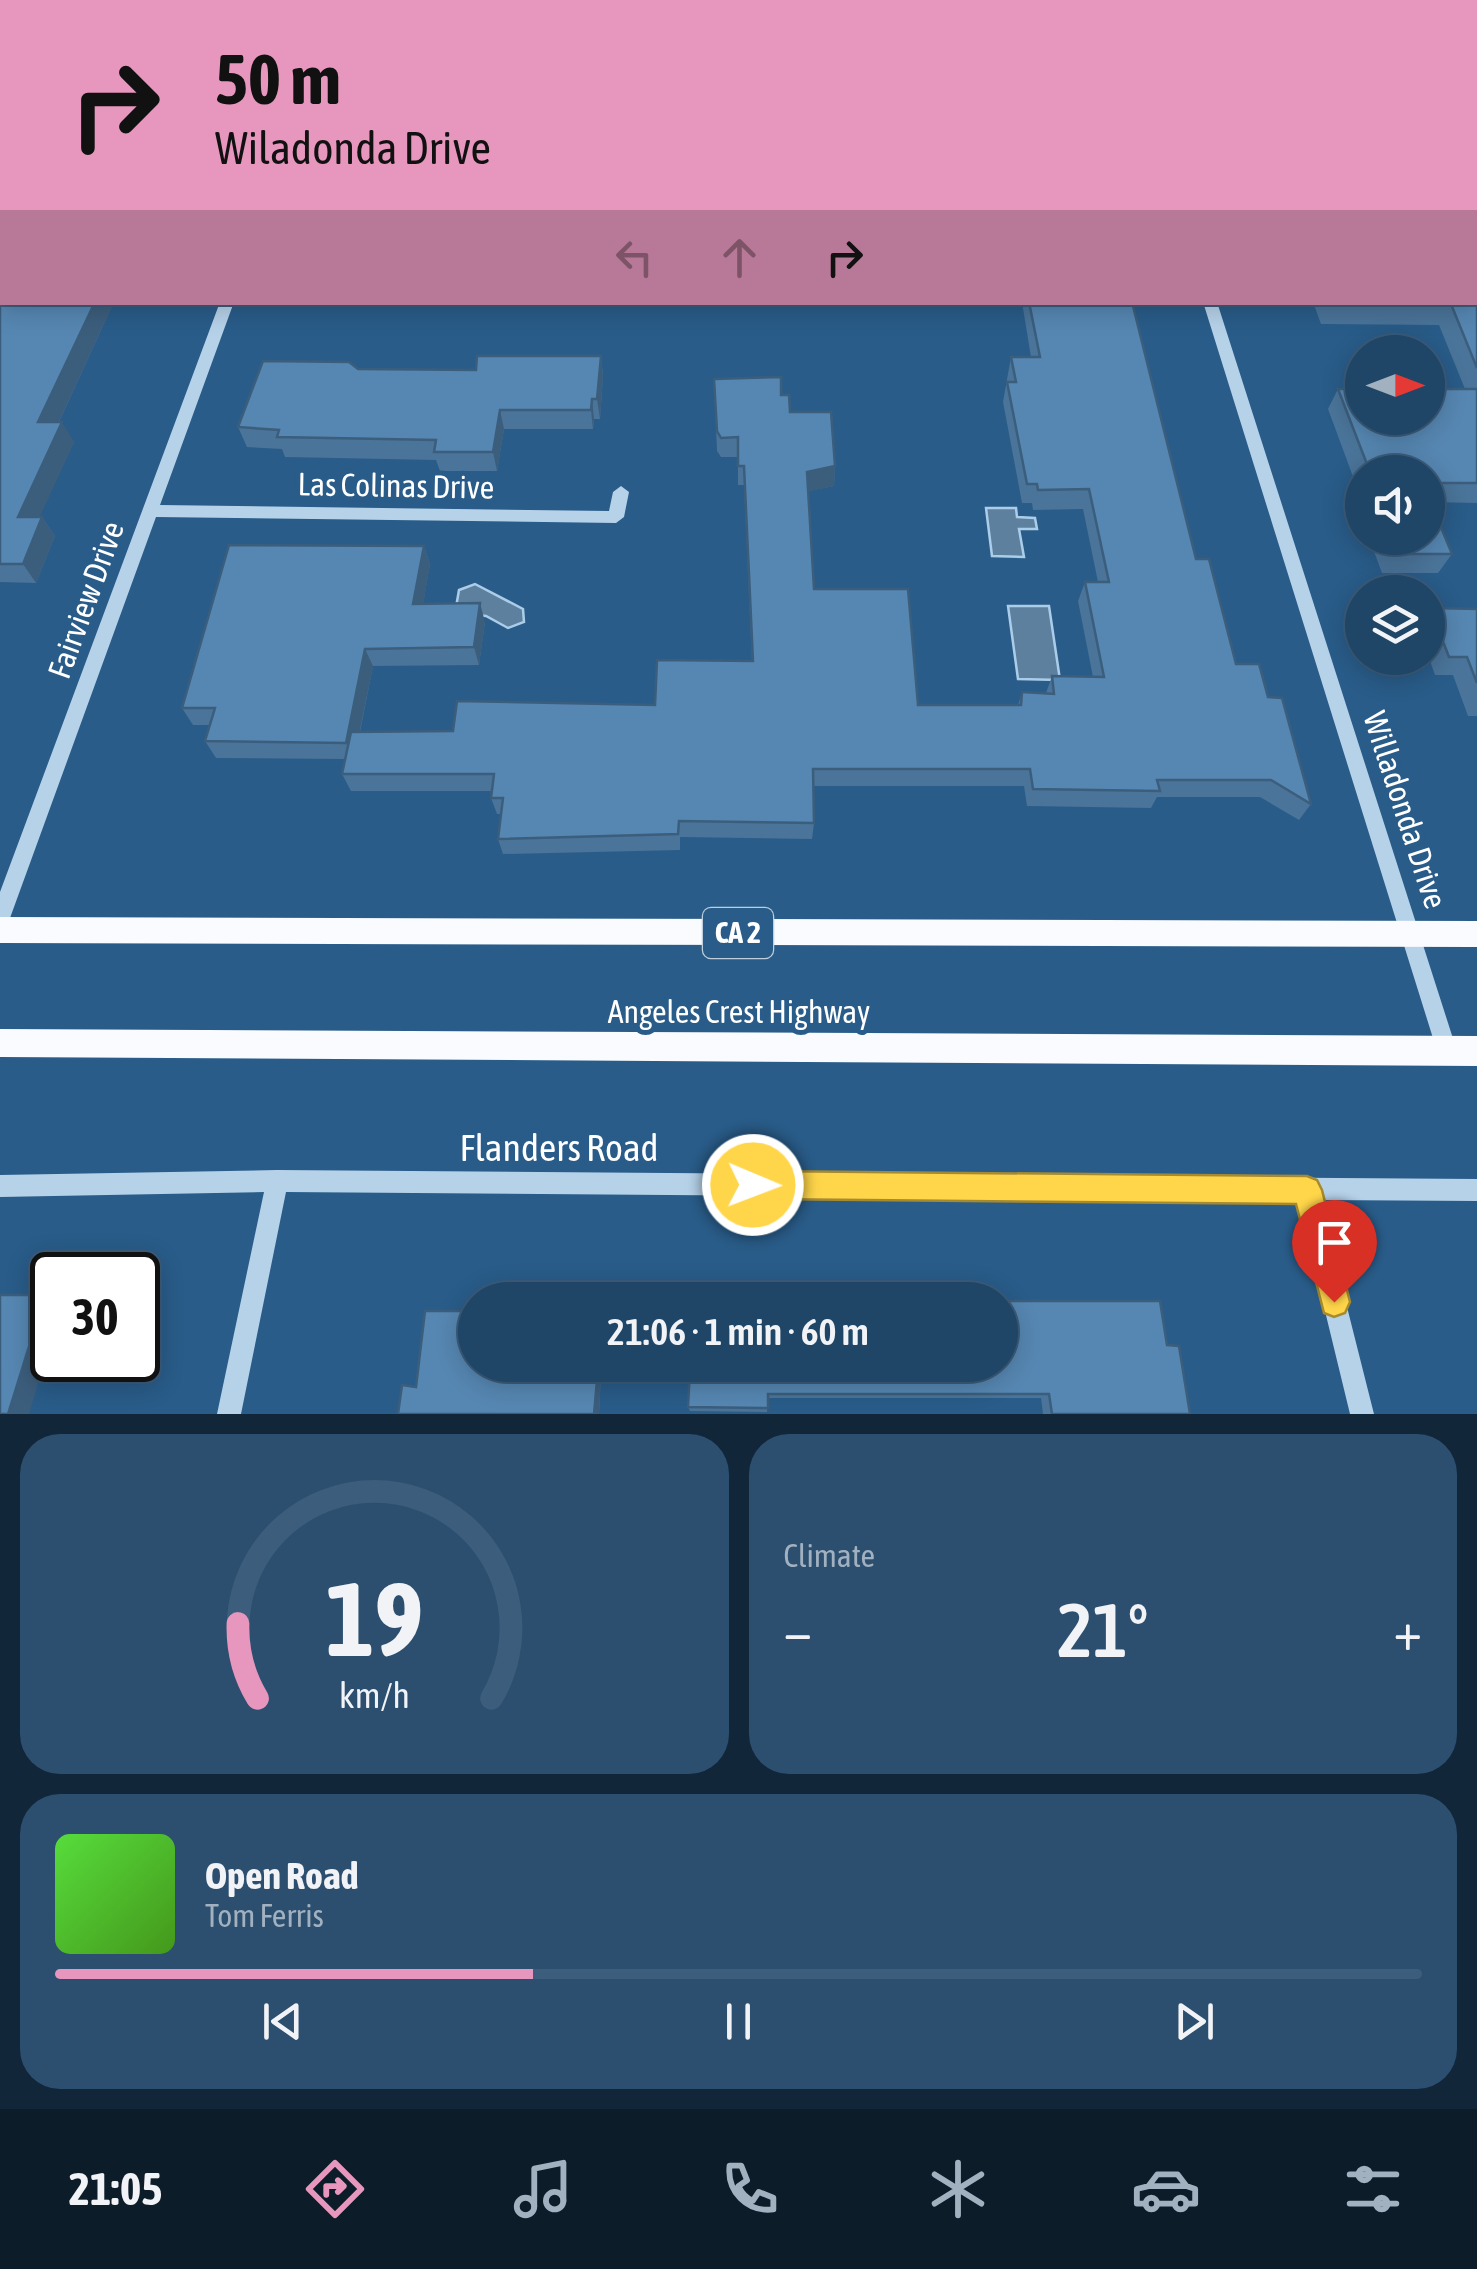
<!DOCTYPE html>
<html lang="en">
<head>
<meta charset="utf-8">
<style>
  body { margin:0; font-family:"Asap Condensed",sans-serif; background:#2c4f70; color:#f1f3f6; height:100vh; display:flex; flex-direction:column; font-size:38px; white-space:nowrap }
  * { box-sizing:border-box; margin:0 }
  p { font-size:32px; color:#a1b1c0 }
  .icon { flex:none; width:55px; height:55px; fill:none; stroke:currentColor; stroke-width:2; stroke-linecap:round; stroke-linejoin:round }
  .map { position:relative; height:1414px; overflow:hidden }
  .sheet { display:flex; flex-direction:column; gap:20px; padding:20px; background:#112639; flex:1 }
  .sheet>* { flex:none }
  .guide { position:absolute; left:0px; top:0px; width:1478px; height:305px; box-shadow:0 5px 25px #0003,0 0 0 2px #3c5d7b; background:#e797bd; color:#111; overflow:hidden }
  .needle { width:65px; rotate:90deg }
  .fabs { position:absolute; left:1345px; top:335px; display:grid; gap:20px }
  .fabs a { display:grid; place-items:center; width:100px; height:100px; border-radius:50%; background:#1f4567; box-shadow:0 5px 25px #0003,0 0 0 2px #3c5d7b; font-size:50px }
  .speed { position:absolute; left:30px; top:1252px; display:flex; gap:20px; font-size:50px; font-weight:700; text-align:center }
  .speed>* { display:grid; place-content:center; width:130px; height:130px; border-radius:50%; background:#1f4567; box-shadow:0 5px 25px #0003,0 0 0 2px #3c5d7b; line-height:1 }
  .speed .limit { border:5px solid #111; border-radius:15px; background:#fff; color:#111 }
  .pin { position:absolute; display:grid; place-items:center; width:85px; height:85px; color:#fff; margin:-102px -42px; border-radius:50% 50% 50% 0; rotate:-45deg; box-shadow:0 0 10px #0007 }
  .pin .icon { rotate:45deg }
  .me { position:absolute; width:110px; margin:-55px; rotate:91deg; stroke-linejoin:round; filter:drop-shadow(0 0 8px #0008) }
  .turn { display:flex; align-items:center; gap:35px; height:210px; padding:0 50px; font-size:45px }
  .turn .icon { width:130px; height:130px; stroke-width:2.5 }
  .turn b { display:block; font-size:70px; line-height:85px }
  .lanes { display:flex; align-items:center; height:95px; padding:0 50px; background:#0003; justify-content:center; gap:50px; direction:ltr }
  .lanes .off { opacity:.35 }
  .big { font-size:75px; font-weight:600; line-height:1.1 }
  .sheet .tile { flex:1; display:flex; flex-direction:column; justify-content:center; gap:15px; min-width:0; padding:0 35px; border-radius:40px; background:#2c4f70 }
  .sheet .dial { align-items:center; gap:0 }
  .dial svg { height:260px; overflow:visible; fill:none; stroke:#3c5d7b; stroke-width:7; stroke-linecap:round; text-anchor:middle }
  .dial text { fill:#f1f3f6; stroke:none }
  .song { display:flex; align-items:center; gap:30px }
  .cover { width:120px; height:120px; border-radius:15px; background:linear-gradient(135deg,hsl(110 70% 55%),hsl(100 70% 35%)) }
  .played { height:10px; border-radius:5px; background:linear-gradient(90deg,#e797bd 35%,#3c5d7b 35%) }
  .keys { display:flex; justify-content:space-around; direction:ltr }
  .heat { display:flex; justify-content:space-between; align-items:center; font-size:55px; direction:ltr }
  .sheet .tiles { flex:1; display:grid; gap:20px; grid-template-columns:1fr 1fr }
  .tile:last-child { grid-column:span 2 }
  .trip { position:absolute; left:458px; top:1282px; width:560px; height:100px; border-radius:50px; background:#1f4567; box-shadow:0 5px 25px #0003,0 0 0 2px #3c5d7b; font-weight:600; line-height:100px; text-align:center }
  .menu { display:flex; height:160px; justify-content:space-around; align-items:center; background:#0c1c29; color:#a1b1c0 }
  .menu .icon { width:70px; height:70px }
  .menu .current { color:#e797bd }
  .menu b { font-size:45px; color:#f1f3f6 }
  .map>svg:first-child { display:block }
  .water { fill:#5e809f; stroke:#abcde9; stroke-width:2.5 }
  .lines { fill:none; stroke-linecap:round; stroke-linejoin:round }
  .minor { fill:#b6d2e9; fill-rule:evenodd }
  .major { fill:#f9fbfe; fill-rule:evenodd }
  .wall { fill:#4a7499 }
  .shaded-wall { fill:#3c5e7d }
  .building { fill:#5687b2; stroke:#3c5e7d; stroke-width:2.5 }
  .route { fill:#ffd54a; stroke:#a68a30; stroke-width:2.5 }
  .labels { text-anchor:middle; stroke-width:10; stroke-linejoin:round; paint-order:stroke }
  .shield { fill:#295c89; stroke:#bfcedc; stroke-width:2.5 }
  .shield-label { font-size:30px; font-weight:bold; fill:#fff }
  .street-label { font-size:32px; fill:#fff; stroke:#295c89 }
  .near-street-label { font-size:38px; fill:#fff; stroke:#295c89 }
</style>
</head>
<body>
<div class="map">
<svg width="1477" height="1414" viewBox="0 0 1477 1414">
  <rect width="100%" height="100%" fill="#295c89"/>
  <!-- water -->
  <path class="water" d="M986 508H1016L1017 517 1035 518 1037 529H1019L1024 557 992 556Z
    M475 584 523 609 524 622 508 628 486 616 455 613 459 590Z
    M1008 606H1049L1060 680 1018 679Z"/>
  <g class="lines">
    <!-- minor -->
    <path class="minor" d="M333 0H343V2H333Z
      M1062 0H1072L1073 2H1063Z
      M220 302H234L160 505 609 511 613 492 621 486 629 492 624 517 616 523 156 517 10 918 7 924 0 927V892Z
      M1203 302H1217L1457 1051 1454 1058 1447 1061 1440 1058 1437 1051Z
      M277 1170 1477 1179V1201L1320 1200 1374 1414H1350L1298 1200 286 1192 241 1414H217L264 1192 0 1197V1175Z"/>
    <!-- major -->
    <path class="major" d="M0 917 1477 921V947L0 943Z
      M0 1029 1477 1036V1066L0 1057Z"/>
  </g>
  <!-- wall -->
  <path class="wall" d="M0 0H292L291 2H2V302H114L59 422 74 442 39 517H42L55 536 36 583 0 582Z
    M1136 0H1477V122H1475V2H1136Z
    M1477 217V238L1475 233V221Z
    M1477 250V503L1430 502 1452 554 1438 573H1382L1369 538H1428V472H1362V501L1328 409 1338 389H1465L1439 325 1321 324 1313 302H1475Z
    M1022 302H1132L1196 559 1236 664 1268 697 1311 804 1299 820 1260 797H1157L1151 808 1027 806 1024 786H813L814 823 812 839 680 837V850L503 854 498 839 501 814H497L491 798 492 791H351L342 774 345 759 216 758 205 741 210 725H193L182 708 424 546 430 564 423 604 485 622 479 665 373 666 360 732 453 731 655 705 752 661 744 485H738V457H721L717 451 714 379 781 395 790 412 835 466 834 486 808 491 814 589 918 705H1018L1022 692 1046 693 1052 676 1093 677 1078 601 1085 582H1098L1083 509 1033 510 1032 503H1022L1003 402 1011 357H1031Z
    M601 356 603 376 600 419H594L593 429H504L497 471H440L436 460 285 457 282 449 247 447 238 427 358 369 476 370Z
    M1430 608 1477 609V716H1468L1453 675H1435L1428 655V612Z
    M475 1311 1167 1345 1190 1414H1043L1041 1398H768L767 1412 690 1411 688 1407 690 1374H601L599 1414H398L416 1387Z"/>
  <!-- shaded-wall -->
  <path class="shaded-wall" d="M256 0H269V2H255Z
    M95 302H114L50 441 38 422Z
    M601 356 603 376 600 419 597 399Z
    M592 399 594 419 593 429 591 410Z
    M500 410 504 429 497 471 493 452Z
    M62 422 74 442 31 536 18 517Z
    M835 466 834 486 806 492 807 472Z
    M42 517 55 536 36 583 23 564Z
    M424 546 430 564 420 623 413 604Z
    M480 603 485 622 479 665 474 647Z
    M365 649 373 666 354 759 346 743Z
    M45 1295 52 1298V1337L29 1414H8Z
    M598 1369 601 1374 599 1414H594Z"/>
  <!-- building -->
  <path class="building" d="M0 0H256L255 2H2V209H0Z
    M430 0H640V2H429Z
    M770 0H988V2H770Z
    M1148 0H1477V102L1475 101V2H1149Z
    M2 214V302H95L38 422H62L18 517H42L23 564H0V219Z
    M1475 249 1477 250V368L1451 304H1331L1330 302H1475Z
    M1029 302H1132L1196 559H1209L1236 664H1259L1268 697 1282 698 1311 804 1271 780H1157L1160 791 1033 789 1030 769H813L814 823 679 821 678 834 498 839 503 798H491L494 774H342L351 732 453 731 457 701 655 705 657 660 753 661 744 466H738V437L721 438 717 431 714 379 781 377V395H789L790 412H831L835 466 807 472 814 589H908L918 705H1021L1022 692 1054 694 1052 676 1104 677 1085 582H1109L1089 489 1038 490 1037 484H1027L1007 382H1016L1011 357H1040Z
    M477 356H601L597 399H592L591 410H500L493 452H434L436 440 277 437 279 430 238 427 263 361 349 362 358 369 476 370Z
    M1338 389H1362V418H1428V389H1477V483H1428V472H1370Z
    M1428 496 1452 554H1394L1388 538H1428Z
    M229 545 424 546 413 604 480 603 474 647 365 649 346 743 205 741 215 708H182Z
    M1430 608 1477 609V683L1467 657H1449Z
    M0 1295H45L8 1414H0Z
    M1000 1301H1160L1167 1345 1179 1346 1190 1414H1052L1049 1394H768V1408L688 1407 690 1369H598L594 1414H398L402 1385 416 1387 425 1311H475V1365H1000Z"/>
  <!-- route -->
  <path class="route" d="M753 1171 1307 1176 1317 1180 1322 1190 1350 1302 1345 1313 1334 1317 1324 1313 1296 1204 753 1199 743 1195 738 1185 743 1175Z"/>
  <g class="labels">
    <!-- shield labels -->
    <rect class="shield" x="703" y="908" width="70" height="50" rx="8"/>
    <g class="shield-label">
      <text x="738" y="943">CA 2</text>
    </g>
    <!-- street labels -->
    <g class="street-label">
      <text transform="translate(396 486) rotate(1)" y="11">Las Colinas Drive</text>
      <text transform="translate(86 600) rotate(-70)" y="11">Fairview Drive</text>
      <text transform="translate(1405 810) rotate(72)" y="11">Willadonda Drive</text>
      <text x="739" y="1023">Angeles Crest Highway</text>
    </g>
    <!-- near-street labels -->
    <g class="near-street-label">
      <text x="559" y="1161">Flanders Road</text>
    </g>
  </g>
</svg>
<div class="fabs">
<a><svg class="needle" viewBox="-14 -14 28 28"><path d="M0-13l5 13h-10z" fill="#e53935"/><path d="M0 13l5-13h-10z" fill="#a1b1c0"/></svg></a>
<a><svg class="icon" aria-label="sound" viewBox="0 0 24 24"><path d="M4 9h4l5-4v14l-5-4H4zM17 9q2 3 0 6"/></svg></a>
<a><svg class="icon" aria-label="layers" viewBox="0 0 24 24"><path d="M12 4l9 5-9 5-9-5zM3 14l9 5 9-5"/></svg></a>
</div>
<div class="speed"><div class="limit">30</div></div>
<div class="pin" style="left:1334px;top:1302px;background:#d93025"><svg class="icon" aria-label="arrive" viewBox="0 0 24 24"><path d="M6 21V4h12l-3 4 3 4H6"/></svg></div>
<svg class="me" style="left:753px;top:1185px" viewBox="-20 -20 40 40"><circle r="17" fill="#ffd54a" stroke="#fff" stroke-width="3"/><path d="M0-11L8 9 0 5-8 9z" fill="#fff"/></svg>
<div class="trip">21:06 · 1 min · 60 m</div>
<div class="guide">
<div class="turn"><svg class="icon" aria-label="right" viewBox="0 0 24 24"><path d="M7 20v-9h11M14 6l5 5-5 5"/></svg><div><b>50 m</b>Wiladonda Drive</div></div>
<div class="lanes"><svg class="icon off" aria-label="left" viewBox="0 0 24 24"><path d="M17 20v-9H6M10 6l-5 5 5 5"/></svg><svg class="icon off" aria-label="ahead" viewBox="0 0 24 24"><path d="M12 20V5M6 11l6-6 6 6"/></svg><svg class="icon" aria-label="right" viewBox="0 0 24 24"><path d="M7 20v-9h11M14 6l5 5-5 5"/></svg></div>
</div>
</div>
<section class="sheet">
<div class="tiles">
<div class="tile dial"><svg viewBox="0 0 100 80">
<path d="M14 69A42 42 0 1 1 86 69"/>
<path d="M14 69A42 42 0 0 1 8 46" stroke="#e797bd"/>
<text x="50" y="56" font-size="32" font-weight="700">19</text>
<text x="50" y="72" font-size="11">km/h</text>
</svg></div>
<div class="tile"><p>Climate</p>
<div class="heat"><a>−</a><b class="big">21°</b><a>+</a></div>
</div>
<div class="tile">
<div class="song"><i class="cover"></i><div><b>Open Road</b><p>Tom Ferris</p></div></div>
<div class="played"></div>
<div class="keys"><svg class="icon" aria-label="previous" viewBox="0 0 24 24"><path d="M18 5L8 12l10 7zM5 5v14"/></svg><svg class="icon" aria-label="pause" viewBox="0 0 24 24"><path d="M8 5v14M16 5v14"/></svg><svg class="icon" aria-label="next" viewBox="0 0 24 24"><path d="M6 5l10 7-10 7zM19 5v14"/></svg></div>
</div>
</div>
</section>
<nav class="menu">
<b>21:05</b>
<svg class="icon current" aria-label="directions" viewBox="0 0 24 24"><path d="M12 3l9 9-9 9-9-9zM9 14v-3h6M13 9l2 2-2 2"/></svg>
<svg class="icon" aria-label="music" viewBox="0 0 24 24"><path d="M9 18V5l10-2v13"/><circle cx="6" cy="18" r="3"/><circle cx="16" cy="16" r="3"/></svg>
<svg class="icon" aria-label="phone" viewBox="0 0 24 24"><path d="M5 4h4l2 5-3 2q2 4 5 5l2-3 5 2v4C11 20 4 13 5 4z"/></svg>
<svg class="icon" aria-label="climate" viewBox="0 0 24 24"><path d="M12 3v18M4 7l16 10M4 17L20 7"/></svg>
<svg class="icon" aria-label="car" viewBox="0 0 24 24"><path d="M5 17H2v-5l4-1 3-4h7l3 4 3 1v5h-3M9 17h6M6 11h13"/><circle cx="7" cy="17" r="2"/><circle cx="17" cy="17" r="2"/></svg>
<svg class="icon" aria-label="filters" viewBox="0 0 24 24"><path d="M4 7h16M4 17h16"/><circle cx="9" cy="7" r="2"/><circle cx="15" cy="17" r="2"/></svg>
</nav>
</body>
</html>
